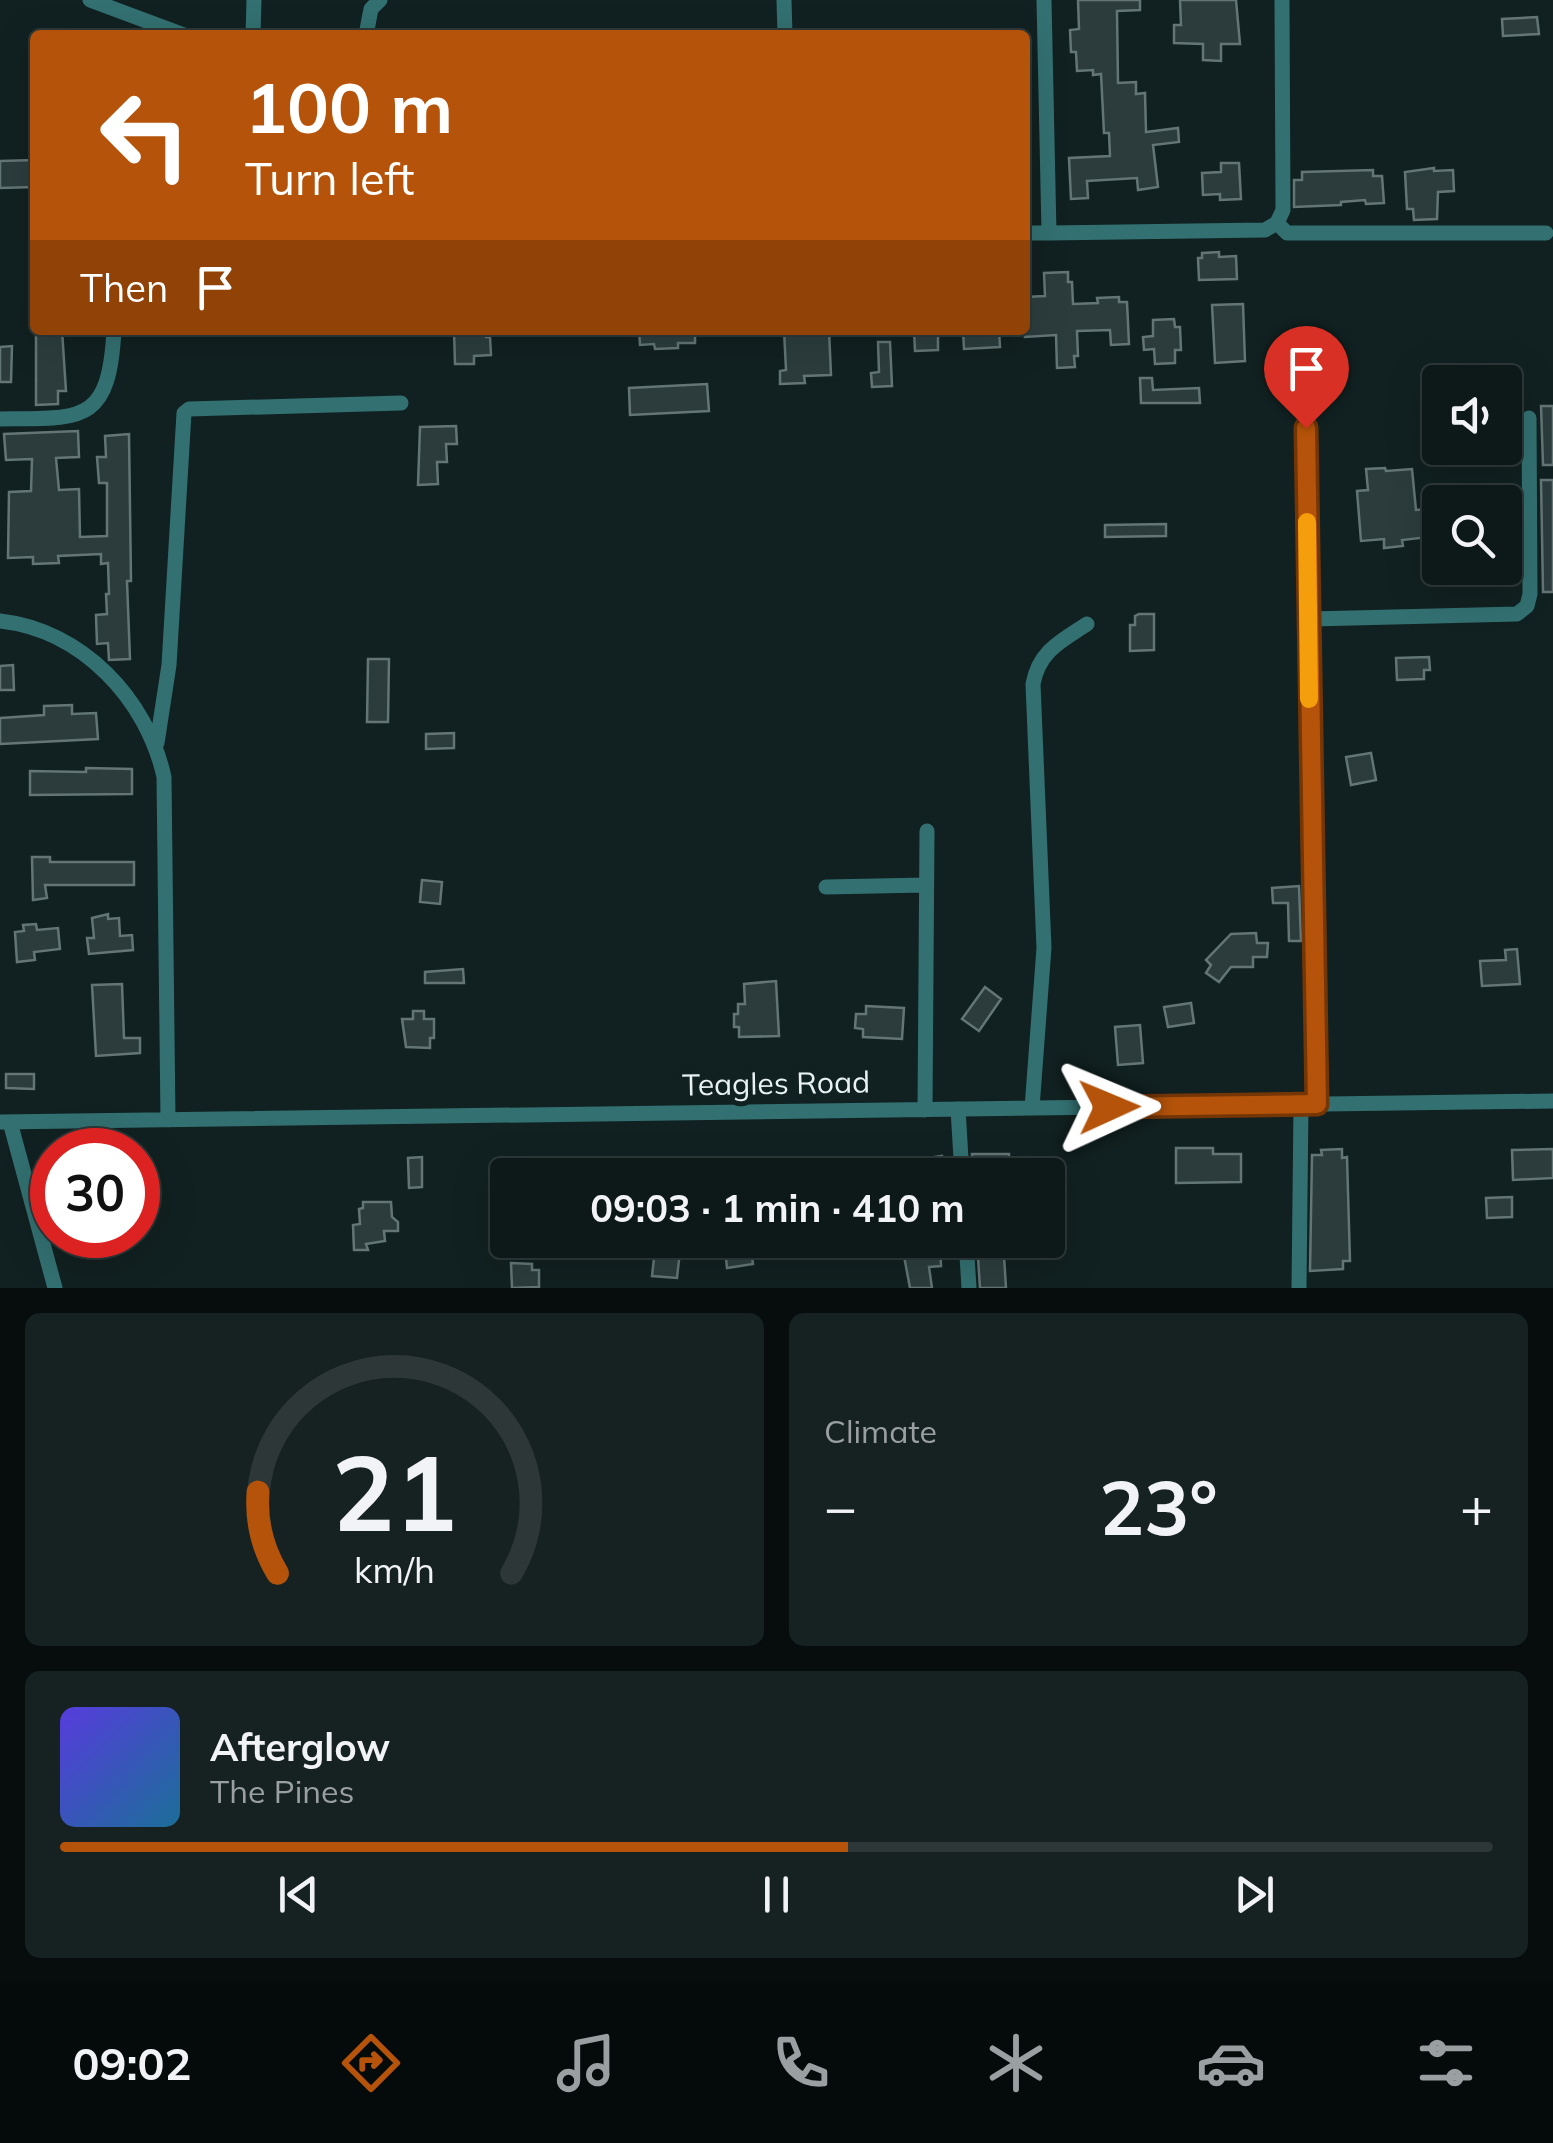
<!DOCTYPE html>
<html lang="en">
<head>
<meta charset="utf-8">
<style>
  body { margin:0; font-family:Mulish,sans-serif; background:#162121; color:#f1f3f6; height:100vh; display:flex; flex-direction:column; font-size:38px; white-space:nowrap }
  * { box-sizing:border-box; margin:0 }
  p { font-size:32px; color:#9aa0a2 }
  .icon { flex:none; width:55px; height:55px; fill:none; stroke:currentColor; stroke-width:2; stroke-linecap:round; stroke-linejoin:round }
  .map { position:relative; height:1288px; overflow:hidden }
  .sheet { display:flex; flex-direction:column; gap:25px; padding:25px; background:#070d0d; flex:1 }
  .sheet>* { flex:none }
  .guide { position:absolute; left:30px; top:30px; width:1000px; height:305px; border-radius:10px; box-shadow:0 10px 40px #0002,0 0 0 2px #2d3737; background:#b45309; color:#fff; overflow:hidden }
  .controls { position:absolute; left:1422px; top:365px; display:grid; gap:20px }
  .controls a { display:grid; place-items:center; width:100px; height:100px; border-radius:10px; background:#0d1818; box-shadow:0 10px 40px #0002,0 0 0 2px #2d3737; font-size:50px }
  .speed { position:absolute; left:30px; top:1128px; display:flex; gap:20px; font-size:50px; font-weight:700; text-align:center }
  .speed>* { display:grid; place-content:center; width:130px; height:130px; border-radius:50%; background:#0d1818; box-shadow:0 10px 40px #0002,0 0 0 2px #2d3737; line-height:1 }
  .speed .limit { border:15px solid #d22; background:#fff; color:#111 }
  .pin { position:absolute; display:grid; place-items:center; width:85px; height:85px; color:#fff; margin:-102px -42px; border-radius:50% 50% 50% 0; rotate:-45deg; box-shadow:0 0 10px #0007 }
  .pin .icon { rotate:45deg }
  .me { position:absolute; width:110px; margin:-55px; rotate:89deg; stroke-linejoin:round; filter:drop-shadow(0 0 8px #0008) }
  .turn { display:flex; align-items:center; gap:35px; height:210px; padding:0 50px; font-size:45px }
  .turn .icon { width:130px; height:130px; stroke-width:2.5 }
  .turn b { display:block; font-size:70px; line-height:85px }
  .then { display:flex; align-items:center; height:95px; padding:0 50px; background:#0003; gap:20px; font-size:38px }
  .big { font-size:75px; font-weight:700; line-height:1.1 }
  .sheet .card { flex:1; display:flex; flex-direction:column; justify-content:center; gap:15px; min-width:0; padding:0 35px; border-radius:15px; background:#162121 }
  .sheet .dial { align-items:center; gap:0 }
  .dial svg { height:260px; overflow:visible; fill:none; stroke:#2d3737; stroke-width:7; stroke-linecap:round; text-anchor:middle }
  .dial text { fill:#f1f3f6; stroke:none }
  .song { display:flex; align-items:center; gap:30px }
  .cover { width:120px; height:120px; border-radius:15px; background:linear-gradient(135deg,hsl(250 70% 55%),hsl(200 70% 35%)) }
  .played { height:10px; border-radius:5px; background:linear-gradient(90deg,#b45309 55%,#2d3737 55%) }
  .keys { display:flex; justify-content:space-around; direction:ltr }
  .heat { display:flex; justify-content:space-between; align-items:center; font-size:55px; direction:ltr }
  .sheet .tiles { flex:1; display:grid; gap:25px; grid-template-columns:1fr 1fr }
  .card:last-child { grid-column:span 2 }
  .trip { position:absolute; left:490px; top:1158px; width:575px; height:100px; border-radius:10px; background:#0d1818; box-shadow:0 10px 40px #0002,0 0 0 2px #2d3737; font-weight:700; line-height:100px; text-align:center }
  .dock { display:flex; height:160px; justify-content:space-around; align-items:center; background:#050a0a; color:#9aa0a2 }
  .dock .icon { width:70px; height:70px }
  .dock .current { color:#b45309 }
  .dock b { font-size:45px; color:#f1f3f6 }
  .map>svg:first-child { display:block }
  .building { fill:#2c3c3d; stroke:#637575; stroke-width:2.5 }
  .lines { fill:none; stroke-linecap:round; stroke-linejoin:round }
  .street { stroke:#337071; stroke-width:15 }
  .route-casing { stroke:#753606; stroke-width:25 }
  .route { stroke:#b45309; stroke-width:18 }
  .slow { stroke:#f59e0b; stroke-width:18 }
  .labels { text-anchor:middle; stroke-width:10; stroke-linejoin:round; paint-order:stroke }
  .street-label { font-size:30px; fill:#e8f2f2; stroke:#112020 }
</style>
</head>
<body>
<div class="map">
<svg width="1553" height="1288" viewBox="0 0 1553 1288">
  <rect width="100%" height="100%" fill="#112020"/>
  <!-- building -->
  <path class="building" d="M1078 0H1140V10L1117 11 1118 83 1136 82V94L1145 93 1146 132 1178 128 1179 142 1153 145 1158 187 1138 190 1137 178 1087 181 1088 198 1071 199 1069 158 1110 156 1109 133H1104L1101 74 1093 75V70L1077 71 1076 52H1071L1070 30 1079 29Z
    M1180 0H1236L1240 44H1221V61L1203 60V44L1174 43V25H1181Z
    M1537 17 1539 34 1503 36 1502 19Z
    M35 160V187L0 188V161Z
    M1221 163H1239L1241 199 1220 200V194L1203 195 1202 173 1221 172Z
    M1434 168V171L1453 170 1454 191 1438 192 1437 219 1414 220 1413 209H1407L1405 172Z
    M1373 170V176H1382L1384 203 1366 204 1365 200 1341 202V205L1294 207V180H1302V172Z
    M1219 252V257L1236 256 1237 279 1199 280 1198 258H1202V253Z
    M1068 272V282H1072L1073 304 1098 303 1097 298 1119 297V302H1127L1129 344 1111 345 1110 330 1077 331 1078 356H1074L1075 367 1057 368 1056 335 1025 337V297L1045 296 1044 273Z
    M1243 304 1245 361 1215 363 1212 305Z
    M1174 319 1175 327H1180L1181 350H1175V363L1155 364 1154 349 1144 350 1143 337 1153 336V320Z
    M36 330H62L66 391H58V404L36 405Z
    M454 330H485L486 337H490L491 355 474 356V364H455Z
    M639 330H695V343H678V348L655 349 654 344 640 345Z
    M784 330H829L831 375 804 376 805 383 780 384V371L786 370Z
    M914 330H938V350L915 351Z
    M963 330H999L1000 347 964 349Z
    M878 342H890L892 386 872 387 871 373 879 372Z
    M12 346 11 382H0V347Z
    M1140 378H1152L1153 390 1199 388 1200 403H1141Z
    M707 384 709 411 630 415 629 388Z
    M1541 406H1553V465H1543Z
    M456 426 457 444H446L447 462H437L438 484 418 485 420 427Z
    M78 431 79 457 56 458 59 490 79 489 80 537 107 536V483H99L97 457H106L105 436 129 434 131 581H127L130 659 109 660 108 643 97 644 96 615 107 614 106 594H109L108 563 101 564V554L58 556 59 563 33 564V557L8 558 9 492 31 491 32 459 6 460 4 434Z
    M1385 468 1386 471 1412 469 1416 510 1426 509 1429 537 1402 540 1403 546 1384 548V539L1361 541 1357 491 1368 490 1366 469Z
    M1541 480H1553V592H1543Z
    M1166 524V536L1105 537V525Z
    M1139 614H1154V650L1130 651V625H1135V616Z
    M1429 657 1430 670H1424V679L1397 680 1396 658Z
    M368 659H389L388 722H367Z
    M13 665 14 690H0V666Z
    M72 705V714L96 713 98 739 0 744V718L44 715V706Z
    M454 733V748L426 749V734Z
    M1371 753 1376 780 1351 785 1346 757Z
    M86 768 132 769V794L30 795V771L86 772Z
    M32 857H50V862H134V885H45L47 898 33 900Z
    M422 880 442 882 440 904 420 902Z
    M1299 886 1301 941H1289L1288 903H1273L1272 888Z
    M108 914V919L119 918 120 936 132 935 133 950 89 954 87 938H94L92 918Z
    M36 924 37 930 58 928 60 949 34 952 35 960 17 962 15 932 24 931 23 925Z
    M1256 933 1257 943H1268L1267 957H1253V967H1231L1219 982 1206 973 1211 965 1206 960 1231 934Z
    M1517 949 1520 984 1482 986 1480 961 1506 960 1505 950Z
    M463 969 464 983H425V972Z
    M776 981 779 1036 739 1037V1027H734V1014H738V1004H745L744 984Z
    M122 984 124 1038H140V1053L96 1056 92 985Z
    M985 987 1001 999 979 1031 962 1019Z
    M1191 1003 1194 1023 1168 1027 1164 1007Z
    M866 1006 904 1008 902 1039 863 1037V1029L855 1028 856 1014H866Z
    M413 1011H424V1019H434V1038H430V1048L406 1047 402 1019H413Z
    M1140 1025 1143 1063 1118 1065 1115 1027Z
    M6 1074H34V1089L6 1088Z
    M1176 1148H1213V1154H1241V1182L1176 1183Z
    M1342 1149V1158L1347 1157 1350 1261H1343V1269L1310 1271 1312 1155H1322L1321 1150Z
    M1553 1149V1178L1513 1180 1512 1150Z
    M972 1154H1009V1175H973Z
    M942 1156 943 1169 931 1171V1175H894L892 1163Z
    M422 1157V1187L409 1188 408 1158Z
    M1512 1197V1217L1487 1218 1486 1198Z
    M363 1202H391L392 1217 398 1222V1231H384L385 1241 366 1244 368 1250H354L353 1225 360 1224 359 1209 363 1208Z
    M901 1240H940L941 1266 929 1267 932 1288H910Z
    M1003 1240 1006 1288H980L977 1242Z
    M750 1245 753 1264 727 1268 725 1249Z
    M655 1249 680 1251 677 1278 652 1276Z
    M511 1263 532 1264V1270H539V1287L512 1288Z"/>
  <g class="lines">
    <!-- street -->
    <path class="street" d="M90 0 184 35
      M784 0 785 35
      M1044 0 1049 233 1265 230 1277 223 1283 210 1282 0
      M253 35 254 0
      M366 35 371 9 380 0
      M1277 223 1287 233H1546
      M1025 233H1049
      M0 419C82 418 109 425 114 330
      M1306 427 1308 620
      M0 621C82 630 147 699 164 777L168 1120
      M157 743 169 665 184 413 189 409 401 403
      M826 887 926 885
      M1317 1104 1307 623 1311 619 1517 614 1527 606 1530 594 1529 418
      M1032 1108 1044 948 1033 684C1039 651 1061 641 1087 624
      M958 1109 962 1175
      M925 1110 927 831
      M0 1122 1553 1101
      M10 1122 55 1288
      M966 1240 969 1288
      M1299 1288 1301 1105"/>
  </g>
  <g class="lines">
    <!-- route casing -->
    <g class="route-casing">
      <path id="route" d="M1109 1107 1317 1104 1306 428"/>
    </g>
    <!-- route -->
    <use href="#route" class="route"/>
    <!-- slow -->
    <path class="slow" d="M1307 522 1309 699"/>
  </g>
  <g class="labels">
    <!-- street labels -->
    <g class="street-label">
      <text transform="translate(776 1084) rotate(-1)" y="10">Teagles Road</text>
    </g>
  </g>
</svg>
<div class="controls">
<a><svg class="icon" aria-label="sound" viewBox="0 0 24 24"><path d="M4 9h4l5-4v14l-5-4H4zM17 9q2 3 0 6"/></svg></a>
<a><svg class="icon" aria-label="search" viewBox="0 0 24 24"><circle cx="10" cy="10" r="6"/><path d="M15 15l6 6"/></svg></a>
</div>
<div class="speed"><div class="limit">30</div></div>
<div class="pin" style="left:1306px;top:428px;background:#d93025"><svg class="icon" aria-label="arrive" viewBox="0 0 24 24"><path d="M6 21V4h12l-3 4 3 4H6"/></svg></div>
<svg class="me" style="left:1109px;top:1107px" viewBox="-20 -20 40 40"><path d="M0-17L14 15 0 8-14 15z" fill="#b45309" stroke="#fff" stroke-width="4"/></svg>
<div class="trip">09:03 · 1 min · 410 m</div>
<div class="guide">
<div class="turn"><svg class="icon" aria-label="left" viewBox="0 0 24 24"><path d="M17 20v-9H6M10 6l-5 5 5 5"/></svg><div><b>100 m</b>Turn left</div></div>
<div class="then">Then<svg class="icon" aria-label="arrive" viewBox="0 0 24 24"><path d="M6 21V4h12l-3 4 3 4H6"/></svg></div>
</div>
</div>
<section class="sheet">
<div class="tiles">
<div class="card dial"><svg viewBox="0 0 100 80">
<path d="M14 69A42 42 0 1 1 86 69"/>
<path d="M14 69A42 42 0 0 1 8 44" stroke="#b45309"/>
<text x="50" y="56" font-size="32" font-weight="700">21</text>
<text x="50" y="72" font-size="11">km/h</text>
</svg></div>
<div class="card"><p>Climate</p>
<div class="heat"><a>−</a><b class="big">23°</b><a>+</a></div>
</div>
<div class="card">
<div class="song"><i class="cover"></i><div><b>Afterglow</b><p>The Pines</p></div></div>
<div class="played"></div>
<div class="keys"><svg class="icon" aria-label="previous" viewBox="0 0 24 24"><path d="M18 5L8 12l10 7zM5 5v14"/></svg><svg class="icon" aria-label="pause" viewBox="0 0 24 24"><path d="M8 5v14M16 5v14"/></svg><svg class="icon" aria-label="next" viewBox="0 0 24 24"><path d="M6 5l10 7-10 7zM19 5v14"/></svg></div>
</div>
</div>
</section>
<nav class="dock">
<b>09:02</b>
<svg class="icon current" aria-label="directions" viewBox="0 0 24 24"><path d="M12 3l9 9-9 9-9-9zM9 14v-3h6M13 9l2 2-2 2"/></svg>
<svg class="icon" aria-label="music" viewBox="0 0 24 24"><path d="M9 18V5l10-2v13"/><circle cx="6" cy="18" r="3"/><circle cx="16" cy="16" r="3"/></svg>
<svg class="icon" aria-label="phone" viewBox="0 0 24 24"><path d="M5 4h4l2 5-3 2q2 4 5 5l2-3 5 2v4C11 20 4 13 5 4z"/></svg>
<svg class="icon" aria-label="climate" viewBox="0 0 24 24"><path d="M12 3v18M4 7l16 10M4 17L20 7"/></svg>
<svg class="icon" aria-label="car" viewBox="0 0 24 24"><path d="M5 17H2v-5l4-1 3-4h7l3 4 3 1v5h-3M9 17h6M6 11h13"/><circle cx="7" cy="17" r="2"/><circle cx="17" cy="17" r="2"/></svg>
<svg class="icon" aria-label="filters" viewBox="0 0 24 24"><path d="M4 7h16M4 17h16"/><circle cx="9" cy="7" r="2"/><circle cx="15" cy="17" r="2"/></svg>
</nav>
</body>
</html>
